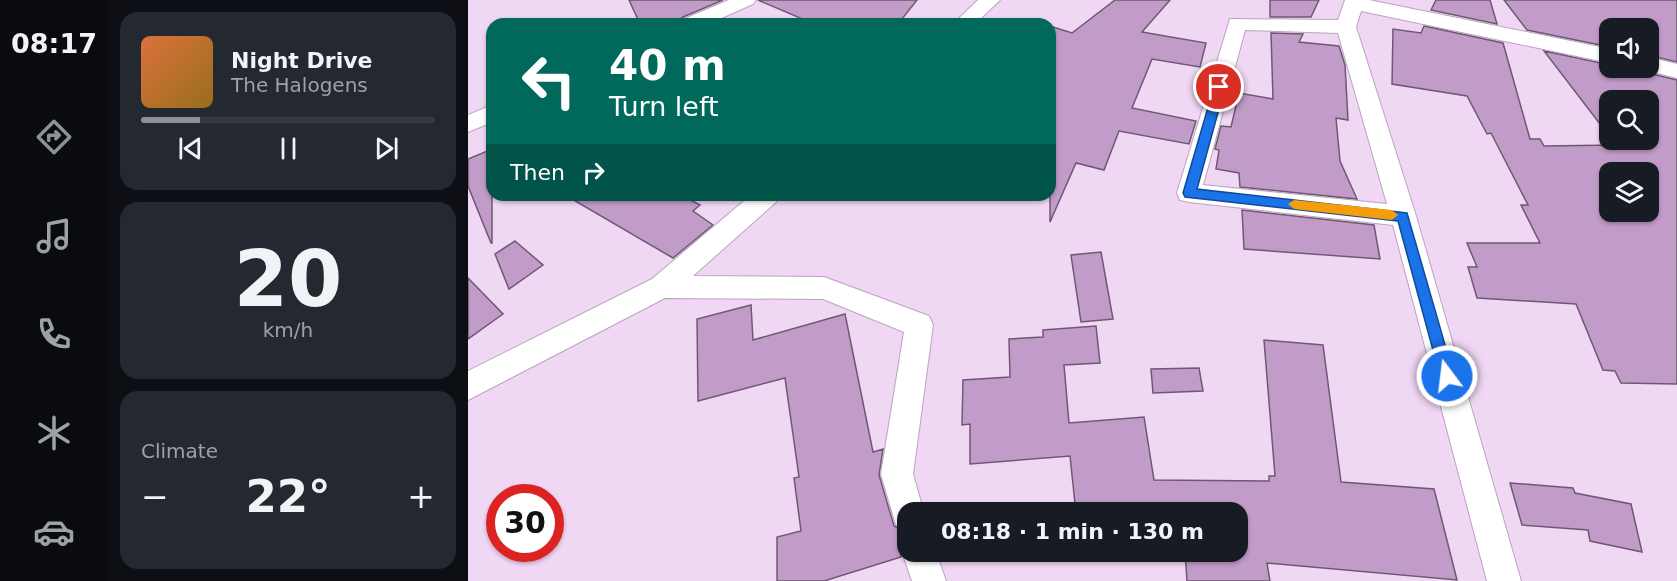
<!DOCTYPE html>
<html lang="en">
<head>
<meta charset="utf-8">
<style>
  body { margin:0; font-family:"DejaVu Sans",sans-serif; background:#242831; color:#f1f3f6; height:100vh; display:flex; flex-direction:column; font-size:22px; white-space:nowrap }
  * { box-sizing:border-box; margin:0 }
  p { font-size:20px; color:#9ea1a6 }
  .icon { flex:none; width:33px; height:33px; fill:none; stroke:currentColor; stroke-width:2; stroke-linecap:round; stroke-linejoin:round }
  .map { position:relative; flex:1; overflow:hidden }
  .side { display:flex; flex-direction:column; gap:12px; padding:12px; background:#0d0f14; width:360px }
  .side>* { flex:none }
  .banner { position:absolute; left:18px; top:18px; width:570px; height:183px; border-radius:18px; box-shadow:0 2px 4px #0004; background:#00695c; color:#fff; overflow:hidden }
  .tools { position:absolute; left:1131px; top:18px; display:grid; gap:12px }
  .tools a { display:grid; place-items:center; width:60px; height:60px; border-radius:12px; background:#171b24; box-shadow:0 2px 4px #0004; font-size:30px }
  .speed { position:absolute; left:18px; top:484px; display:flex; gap:12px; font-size:30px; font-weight:700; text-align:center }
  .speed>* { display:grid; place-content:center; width:78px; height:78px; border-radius:50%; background:#171b24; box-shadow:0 2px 4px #0004; line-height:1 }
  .speed .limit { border:9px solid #d22; background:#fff; color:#111 }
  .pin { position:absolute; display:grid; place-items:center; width:51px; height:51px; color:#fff; margin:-26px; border:3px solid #fff; border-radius:50%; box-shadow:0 2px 6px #0007 }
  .me { position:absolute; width:66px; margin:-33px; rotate:345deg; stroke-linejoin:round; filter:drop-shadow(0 0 4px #0008) }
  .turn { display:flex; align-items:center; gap:21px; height:126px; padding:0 24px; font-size:27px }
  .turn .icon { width:78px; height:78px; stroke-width:2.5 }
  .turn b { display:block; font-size:42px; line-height:51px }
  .then { display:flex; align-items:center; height:57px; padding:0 24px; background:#0003; gap:12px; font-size:22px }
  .big { font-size:45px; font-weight:700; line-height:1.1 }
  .side .tile { flex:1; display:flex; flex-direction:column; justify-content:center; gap:9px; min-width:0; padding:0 21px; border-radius:18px; background:#242831 }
  .side .dial { align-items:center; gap:0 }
  .dial b { font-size:78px; line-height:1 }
  .song { display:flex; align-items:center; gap:18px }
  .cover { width:72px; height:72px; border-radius:9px; background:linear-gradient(135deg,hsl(20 70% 55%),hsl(40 70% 35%)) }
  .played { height:6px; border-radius:3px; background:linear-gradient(90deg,#8c9099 20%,#363941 20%) }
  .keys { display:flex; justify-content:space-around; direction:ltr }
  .heat { display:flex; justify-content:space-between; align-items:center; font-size:33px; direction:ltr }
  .trip { position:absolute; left:429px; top:502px; width:351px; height:60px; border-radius:18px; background:#171b24; box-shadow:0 2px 4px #0004; font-weight:700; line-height:60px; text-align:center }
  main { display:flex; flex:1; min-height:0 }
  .tab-bar { display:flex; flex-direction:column; width:108px; justify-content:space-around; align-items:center; background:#090b0e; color:#9ea1a6 }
  .tab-bar .icon { width:42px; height:42px }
  .tab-bar .on { color:#8c9099 }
  .tab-bar b { font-size:27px; color:#f1f3f6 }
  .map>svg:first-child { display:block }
  .building { fill:#c29cc9; stroke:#6e5972; stroke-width:1.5; fill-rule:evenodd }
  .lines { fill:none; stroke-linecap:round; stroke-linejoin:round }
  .street-casing { stroke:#bba3bf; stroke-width:2 }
  .street { fill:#fff; fill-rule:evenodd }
  .route { fill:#1a73e8; stroke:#114b97; stroke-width:1.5 }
  .slow { fill:#f59e0b }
</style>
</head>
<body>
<main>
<nav class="tab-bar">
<b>08:17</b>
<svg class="icon on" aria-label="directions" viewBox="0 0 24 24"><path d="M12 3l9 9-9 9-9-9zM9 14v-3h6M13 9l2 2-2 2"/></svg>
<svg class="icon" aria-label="music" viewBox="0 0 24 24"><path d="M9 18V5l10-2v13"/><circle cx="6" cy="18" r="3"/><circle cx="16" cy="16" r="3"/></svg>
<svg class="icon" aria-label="phone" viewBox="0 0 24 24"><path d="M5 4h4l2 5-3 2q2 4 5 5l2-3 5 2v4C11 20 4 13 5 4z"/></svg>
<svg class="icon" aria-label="climate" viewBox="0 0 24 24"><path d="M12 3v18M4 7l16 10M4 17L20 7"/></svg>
<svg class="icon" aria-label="car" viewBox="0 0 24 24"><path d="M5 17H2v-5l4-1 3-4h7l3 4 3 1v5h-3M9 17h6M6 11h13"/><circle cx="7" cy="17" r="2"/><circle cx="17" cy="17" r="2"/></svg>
</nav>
<section class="side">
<div class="tile">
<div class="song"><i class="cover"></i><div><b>Night Drive</b><p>The Halogens</p></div></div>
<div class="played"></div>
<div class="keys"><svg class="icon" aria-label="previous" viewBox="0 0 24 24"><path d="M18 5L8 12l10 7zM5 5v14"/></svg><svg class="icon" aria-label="pause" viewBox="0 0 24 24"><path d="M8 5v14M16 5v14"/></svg><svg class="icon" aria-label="next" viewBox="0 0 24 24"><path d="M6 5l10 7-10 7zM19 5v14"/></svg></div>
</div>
<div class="tile dial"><b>20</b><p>km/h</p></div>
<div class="tile"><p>Climate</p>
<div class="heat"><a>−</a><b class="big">22°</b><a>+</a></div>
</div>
</section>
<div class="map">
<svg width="1209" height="581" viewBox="0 0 1209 581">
  <rect width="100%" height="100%" fill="#f0d7f4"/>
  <!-- building -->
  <path class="building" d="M161 0H255L215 17 205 24H172Z
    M290 0H449L430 24H346Z
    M647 0H702L674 32 738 43 732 67 684 59 664 108 728 121 721 144 651 131 636 170 608 163 582 222V26L604 33Z
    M802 0H851L843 17H802Z
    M968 0H1022L1029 24 963 10Z
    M1036 0H1209V62L1180 55V28H1142V47L1059 30Z
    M956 26 1035 43 1062 139H1072L1076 146 1148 145 1143 140H1180V100H1142V137L1076 51 1142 65V68H1171L1172 71 1209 80V384L1153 383 1147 371 1135 370 1108 304 1009 298 1000 267H1009L999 243H1072L1053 205H1060L1023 133 1019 134 999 96 924 84 925 29 953 33ZM1142 172H1180V212H1142Z
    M803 33 835 34 831 42 871 46 877 65 880 120 868 118 872 161 889 199 772 187 771 173 748 169 751 150 747 149 753 126 763 127 771 93 805 99Z
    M24 149V243H23L0 186V159Z
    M97 195H213L232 205 225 211 245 225 205 258Z
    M774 210 906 225 912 259 776 249Z
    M47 241 75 265 41 289 27 254Z
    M633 252 645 319 613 322 603 255Z
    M0 278 35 314 0 339Z
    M283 305 285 340 377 314 405 452 415 449 411 475 426 526 432 529 433 557 356 581H309V537L333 531 326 478 331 477 317 378 230 401 229 319Z
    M628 326 632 363 596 365 601 423 676 417 686 480 801 481V476H807L796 340 855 345 873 482 966 489 989 580 799 563 802 581H719L717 552H770V513H608L602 456 502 464V424L494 425 495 380 542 377 541 339 575 337V330Z
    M731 368 735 391 685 393 683 369Z
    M1042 483 1105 488 1107 493 1163 504 1174 552 1122 541 1120 530 1054 525Z"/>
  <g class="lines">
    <!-- street casing -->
    <g class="street-casing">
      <path id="street" d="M261 0H288L285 4 240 24H213L216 19Z
        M510 0H532L507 24H485Z
        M877 0H901L1142 49V63L893 11 888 27 948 216 1053 581H1019L925 225 721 202 712 200 709 193 762 19 870 20ZM777 30 870 33 919 204 735 185Z
        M1180 57 1209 64V78L1173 69 1180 68Z
        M24 105V122L0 132V115Z
        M283 195H311L308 202 225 276 356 277 461 316 465 325 445 474 456 513H440V529L428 525 413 474 436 332 355 299 197 298 0 400V371L184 279Z
        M439 540 440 552H468L478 581H444L434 552Z"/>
    </g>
    <!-- street -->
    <use href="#street" class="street"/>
  </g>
  <!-- route -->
  <path class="route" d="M751 83 757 87 729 189 939 213 986 376 984 381 979 383 972 376 930 221 717 197 715 193 746 87Z"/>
  <!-- slow -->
  <path class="slow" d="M826 200 924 210 930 215 924 220 826 209 820 204Z"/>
</svg>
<div class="tools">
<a><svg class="icon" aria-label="sound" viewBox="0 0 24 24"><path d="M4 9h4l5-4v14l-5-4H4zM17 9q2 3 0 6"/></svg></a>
<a><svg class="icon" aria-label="search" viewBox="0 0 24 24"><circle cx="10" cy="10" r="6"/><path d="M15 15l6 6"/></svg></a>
<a><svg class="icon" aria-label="layers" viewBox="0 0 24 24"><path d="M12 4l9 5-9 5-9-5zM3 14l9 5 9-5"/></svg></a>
</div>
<div class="speed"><div class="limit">30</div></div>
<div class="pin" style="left:751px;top:87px;background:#d93025"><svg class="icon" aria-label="arrive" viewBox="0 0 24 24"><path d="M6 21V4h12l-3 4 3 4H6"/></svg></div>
<svg class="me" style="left:979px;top:376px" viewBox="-20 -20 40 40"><circle r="17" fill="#1a73e8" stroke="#fff" stroke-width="3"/><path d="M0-11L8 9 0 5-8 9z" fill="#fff"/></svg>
<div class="trip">08:18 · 1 min · 130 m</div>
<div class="banner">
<div class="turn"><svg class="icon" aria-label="left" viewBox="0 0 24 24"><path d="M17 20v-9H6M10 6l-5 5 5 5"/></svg><div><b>40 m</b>Turn left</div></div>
<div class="then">Then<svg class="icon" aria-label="right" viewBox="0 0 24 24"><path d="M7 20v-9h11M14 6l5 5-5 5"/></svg></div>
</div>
</div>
</main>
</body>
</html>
